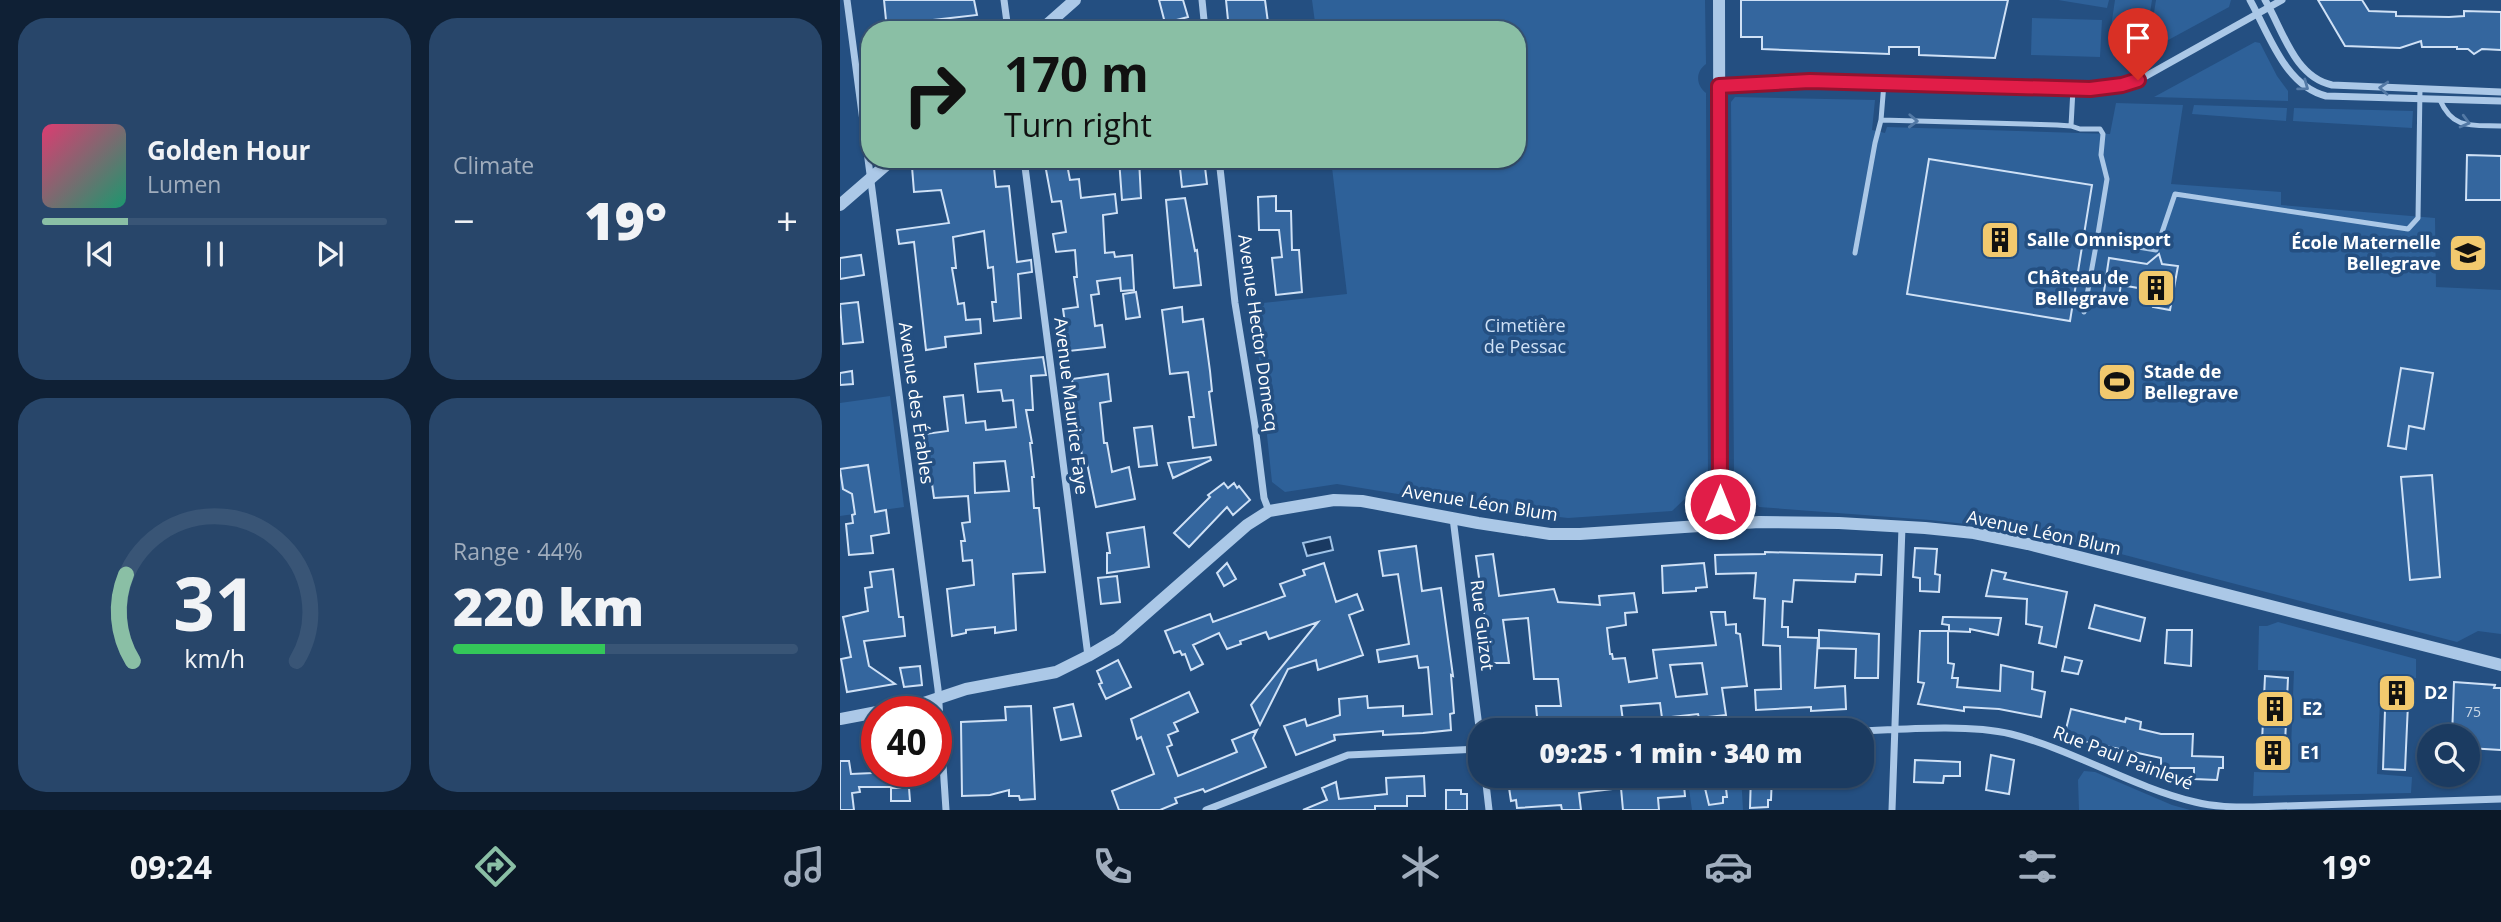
<!DOCTYPE html>
<html lang="en">
<head>
<meta charset="utf-8">
<style>
  body { margin:0; font-family:"Open Sans",sans-serif; background:#28466a; color:#f1f3f6; height:100vh; display:flex; flex-direction:column; font-size:26px; white-space:nowrap }
  * { box-sizing:border-box; margin:0 }
  p { font-size:23px; color:#a0adbd }
  .icon { flex:none; width:38px; height:38px; fill:none; stroke:currentColor; stroke-width:2; stroke-linecap:round; stroke-linejoin:round }
  .map { position:relative; flex:1; overflow:hidden }
  .details { display:flex; flex-direction:column; gap:18px; padding:18px; background:#0f2035; width:840px }
  .details>* { flex:none }
  .hud { position:absolute; left:21px; top:21px; width:665px; height:147px; border-radius:28px; box-shadow:0 2px 5px #0004,0 0 0 2px #395576; background:#8abfa5; color:#111; overflow:hidden }
  .tools { position:absolute; left:1577px; top:724px; display:grid; gap:14px }
  .tools a { display:grid; place-items:center; width:63px; height:63px; border-radius:50%; background:#1b3b61; box-shadow:0 2px 5px #0004,0 0 0 2px #395576; font-size:35px }
  .speed { position:absolute; left:21px; top:696px; display:flex; gap:14px; font-size:35px; font-weight:700; text-align:center }
  .speed>* { display:grid; place-content:center; width:91px; height:91px; border-radius:50%; background:#1b3b61; box-shadow:0 2px 5px #0004,0 0 0 2px #395576; line-height:1 }
  .speed .limit { border:10px solid #d22; background:#fff; color:#111 }
  .pin { position:absolute; display:grid; place-items:center; width:60px; height:60px; color:#fff; margin:-72px -30px; border-radius:50% 50% 50% 0; rotate:-45deg; box-shadow:0 0 7px #0007 }
  .pin .icon { rotate:45deg }
  .me { position:absolute; width:77px; margin:-38px; rotate:0deg; stroke-linejoin:round; filter:drop-shadow(0 0 5px #0008) }
  .turn { display:flex; align-items:center; gap:24px; height:147px; padding:0 28px; font-size:32px }
  .turn .icon { width:91px; height:91px; stroke-width:2.5 }
  .turn b { display:block; font-size:49px; line-height:60px }
  .big { font-size:52px; font-weight:800; line-height:1.1 }
  .details .card { flex:1; display:flex; flex-direction:column; justify-content:center; gap:10px; min-width:0; padding:0 24px; border-radius:28px; background:#28466a }
  .details .dial { align-items:center; gap:0 }
  .dial svg { height:182px; overflow:visible; fill:none; stroke:#395576; stroke-width:7; stroke-linecap:round; text-anchor:middle }
  .dial text { fill:#f1f3f6; stroke:none }
  .song { display:flex; align-items:center; gap:21px }
  .cover { width:84px; height:84px; border-radius:10px; background:linear-gradient(135deg,hsl(340 70% 55%),hsl(160 70% 35%)) }
  .played { height:7px; border-radius:4px; background:linear-gradient(90deg,#8abfa5 25%,#395576 25%) }
  .keys { display:flex; justify-content:space-around; direction:ltr }
  .heat { display:flex; justify-content:space-between; align-items:center; font-size:38px; direction:ltr }
  .charge { height:10px; border-radius:5px; background:linear-gradient(90deg,#34c759 44%,#395576 0) }
  .details .tiles { flex:1; display:grid; gap:18px; grid-template-columns:repeat(2,1fr) }
  .trip { position:absolute; left:628px; top:718px; width:406px; height:70px; border-radius:28px; background:#1b3b61; box-shadow:0 2px 5px #0004,0 0 0 2px #395576; font-weight:800; line-height:70px; text-align:center }
  .menu { display:flex; height:112px; justify-content:space-around; align-items:center; background:#0b1827; color:#a0adbd }
  .menu .icon { width:49px; height:49px }
  .menu .on { color:#8abfa5 }
  .menu b { font-size:32px; color:#f1f3f6 }
  main { display:flex; flex:1; min-height:0 }
  .map>svg:first-child { display:block }
  .green { fill:#2e6199 }
  .water { fill:#193961; stroke:#9fc3e8; stroke-width:2 }
  .building { fill:#34669e; stroke:#cfe1f6; stroke-width:2; fill-rule:evenodd }
  .lines { fill:none; stroke-linecap:round; stroke-linejoin:round }
  .service { stroke:#abc8e7; stroke-width:5 }
  .minor { stroke:#abc8e7; stroke-width:7 }
  .tertiary { stroke:#abc8e7; stroke-width:12 }
  .oneway { stroke:#5379a5 }
  .route-casing { stroke:#92132f; stroke-width:18 }
  .route { stroke:#e11d48; stroke-width:12 }
  .labels { text-anchor:middle; stroke-width:7; stroke-linejoin:round; paint-order:stroke }
  .number-label { font-size:14px; fill:#ccd9e7 }
  .poi-label { font-size:18px; font-weight:bold; fill:#fff; stroke:#244f81; text-anchor:start }
  .park-label { font-size:18px; fill:#cfe1f6; stroke:#244f81 }
  .street-label { font-size:18px; fill:#fff; stroke:#244f81 }
</style>
</head>
<body>
<main>
<section class="details">
<div class="tiles">
<div class="card">
<div class="song"><i class="cover"></i><div><b>Golden Hour</b><p>Lumen</p></div></div>
<div class="played"></div>
<div class="keys"><svg class="icon" aria-label="previous" viewBox="0 0 24 24"><path d="M18 5L8 12l10 7zM5 5v14"/></svg><svg class="icon" aria-label="pause" viewBox="0 0 24 24"><path d="M8 5v14M16 5v14"/></svg><svg class="icon" aria-label="next" viewBox="0 0 24 24"><path d="M6 5l10 7-10 7zM19 5v14"/></svg></div>
</div>
<div class="card"><p>Climate</p>
<div class="heat"><a>−</a><b class="big">19°</b><a>+</a></div>
</div>
<div class="card dial"><svg viewBox="0 0 100 80">
<path d="M14 69A42 42 0 1 1 86 69"/>
<path d="M14 69A42 42 0 0 1 11 31" stroke="#8abfa5"/>
<text x="50" y="56" font-size="32" font-weight="700">31</text>
<text x="50" y="72" font-size="11">km/h</text>
</svg></div>
<div class="card"><p>Range · 44%</p><b class="big">220 km</b><div class="charge"></div></div>
</div>
</section>
<div class="map">
<svg width="1661" height="810" viewBox="0 0 1661 810">
  <rect width="100%" height="100%" fill="#244f81"/>
  <!-- green -->
  <path class="green" d="M472 0H865L866 64C855 72 856 85 866 93L868 477 832 511 728 518 649 509 497 484 445 492 432 482 413 304 507 294 491 159H677V30H476Z
    M1218 0H1269L1267 8Z
    M1275 0H1312L1305 46 1269 41Z
    M1316 0H1391L1389 7 1308 51Z
    M1192 18 1262 20 1260 57 1191 55Z
    M1415 42 1420 43 1437 76 1448 91V101L1314 97Z
    M895 97 1035 100 1032 130 1045 133 1047 127 1270 134 1276 103 1343 105 1331 184 1441 192V205L1595 218 1596 287 1661 290V634L1638 631 1617 642 1197 532 1090 520 919 507 894 473 891 102Z
    M1354 105 1447 108 1446 121 1352 114Z
    M1454 108 1573 111 1572 128 1453 121Z
    M50 396 64 507 0 516V403Z
    M1438 622 1576 659V678L1541 677 1537 774 1572 777 1571 793 1413 796 1414 772 1450 773 1454 671 1418 670 1419 626H1427Z
    M1244 771 1255 772 1332 805 1350 810H1239L1238 780Z
    M847 775H901L903 810H852Z"/>
  <!-- water -->
  <path class="water" d="M490 537 493 550 467 556 463 543Z"/>
  <!-- building -->
  <path class="building" d="M44 0H134L137 15 85 21 86 30H47Z
    M319 0H343L348 17 325 23Z
    M386 0H425L429 30H389Z
    M901 0H1168L1155 58 1079 55V47H1049V54L922 49V37H901Z
    M1478 0H1522L1529 11 1556 12V16L1609 17 1624 16V11L1661 12V50L1642 49 1634 54 1628 49H1617V47H1582L1581 41 1560 48 1505 46Z
    M1627 155 1661 156V200H1626Z
    M97 159H130L139 169 154 168 156 187 169 186 177 262 191 260 192 272 178 274 181 318 154 321 152 302H156L153 267 148 268 144 231 113 237 116 268H112L118 304 124 303 126 320 140 319 141 333 105 337 106 347 86 350 74 242 59 244 57 230 109 223 101 190 74 192 72 167 90 165Z
    M204 159H226L230 180 239 179 241 198 275 194 277 213 263 215 265 253 274 252 275 257 292 255 294 290 281 291 280 278 257 281 259 294 251 295 255 326 262 325 265 347 229 351 223 309 238 307 234 277H237L235 250 216 252 213 234 226 232 221 201 212 202Z
    M279 159H299L301 198 282 200Z
    M339 159H364L367 184 342 187Z
    M1089 159 1252 185 1230 321 1067 294Z
    M436 196V211H451L452 250H459L462 292 436 295 432 258 442 257 439 230H419L418 197Z
    M345 198 355 251 357 250 361 285 334 288 326 200Z
    M1319 254 1322 264 1338 266 1330 310 1313 307 1315 291 1281 285 1278 300 1263 298 1269 258 1307 264Z
    M21 255 24 275 0 279V258Z
    M296 292 300 317 286 319 283 294Z
    M18 302 23 342 3 344 0 304Z
    M342 307 343 322 363 319 370 371 372 391 369 392 376 445 353 448 349 417H354L348 372 330 374 322 310Z
    M203 357 206 375 191 376 193 410H186L192 443H190L194 477H192L194 508H199L205 572 173 574 176 630 155 633V627L126 630V633L112 636 107 589 134 585 132 560 123 561 121 541H125L122 523 130 522 128 496 94 498 85 434 108 431 104 397 123 395 126 423 145 421 146 430 176 427 173 400 163 401 161 390 138 392 135 364ZM165 461 169 491 135 493 134 463Z
    M1561 368 1593 373 1584 429 1569 426 1566 449 1548 446Z
    M12 371 13 384 0 385V373Z
    M268 374 271 401 260 403 264 443H267L272 472 289 467 295 499 256 507 247 463 243 464 232 379Z
    M312 426 317 465 299 467 294 428Z
    M370 457 371 460 333 478 328 463Z
    M28 465 35 512 46 510 49 533 31 536 33 553 9 555 6 524 13 523 12 515 15 514 12 494 3 489 0 469Z
    M1592 475 1600 577 1570 580 1561 477Z
    M384 483 388 488 394 483 397 488 399 486 410 500 393 515 387 507 349 547 334 533 370 497 368 495Z
    M304 527 309 567 267 573V553H270L267 533Z
    M576 546 582 591 601 588 613 676 611 675 614 713 610 714 611 730 583 733 543 735V731L494 735 495 740 456 755 444 726 465 719 467 726 500 715 499 699 527 696 528 708 563 706V716L592 714 588 667 579 668 577 656 539 662 537 650 569 644 558 574 543 576 539 551Z
    M1075 548 1097 549 1095 574 1100 575 1099 592 1080 591V578L1073 577Z
    M925 552 1042 555 1041 575 1016 574 1015 582 954 580 952 602 943 601 942 627H948V637L978 638 975 688 1005 686 1006 709 971 711V707L916 710 915 690 941 689 940 646 923 645 925 599 914 598 916 573 876 574 875 555 925 554Z
    M653 554 659 596 714 589 718 602 760 605 759 596 794 593 797 612 785 613 786 625 767 628 770 654H772L773 659 785 658 789 682 817 678 813 650 876 645 871 612H885L886 625 896 624V633L900 634 907 686 882 688 886 715 859 718 858 714 822 718 820 703 781 706 783 721 747 727H698L696 706H721L718 679H694L688 618 663 620 669 663H648L649 650 636 556ZM862 663 867 694 836 697 830 665Z
    M387 563 396 579 384 586 377 573Z
    M484 563 496 602 517 594 523 610 509 615 523 655 478 670 476 660 448 669 420 725 411 705 478 622 429 639 426 632 400 641 401 644 387 649 379 633 353 645 363 664 351 670 345 654 342 655 340 651 334 653 325 631 370 614 373 622 445 596 440 584 465 575 463 570Z
    M864 563 867 587 856 588V591L823 593 822 566Z
    M53 569 59 617H63L65 636 24 641 29 666 55 684 7 692 1 659 11 657 3 617 28 611 25 588 32 587 30 572Z
    M1152 570 1166 573 1164 579 1227 592 1216 647 1199 643 1202 627 1186 624 1187 599 1146 596Z
    M277 576 280 602 261 604 258 578Z
    M1255 605 1305 618 1300 641 1249 628Z
    M1103 617H1109L1161 618 1158 635 1130 629V632L1109 631V625L1102 624Z
    M979 630 1039 634 1038 678H1015L1016 649 979 648Z
    M1327 630H1352L1351 666 1325 663Z
    M1080 631H1108V663L1114 664 1112 678H1118L1117 687 1160 691 1161 665 1193 672 1192 689 1205 692 1201 717 1159 709 1124 707V711L1078 704 1084 683 1078 682Z
    M1225 657 1242 661 1238 674 1222 671Z
    M278 660 291 687 266 699 259 684 262 683 257 671Z
    M80 666 82 685 64 687 60 668Z
    M1425 676 1448 678 1444 766 1421 764Z
    M1546 681 1569 682 1565 770 1543 769Z
    M1614 682 1655 685 1654 688H1661V750L1628 748V737H1612Z
    M349 692 358 712 334 723 338 731 328 735 332 745 327 747 338 776 397 752 392 740 417 730 413 738 426 767 365 792 363 789 335 798 337 803 320 810H279L272 791 314 774 301 737 297 739 291 719Z
    M233 704 241 736 221 740 214 708Z
    M191 706 195 799 180 800 179 796H169V790L150 795 122 796 121 722 166 720 165 707Z
    M1231 709 1285 722 1286 718 1301 722 1300 729 1321 734H1353L1352 756 1383 757V768H1379L1377 780 1354 779V768H1321V758L1224 737Z
    M1151 755 1174 760 1169 794 1146 790Z
    M1075 760 1120 762V776H1104L1103 783 1074 782Z
    M0 761H9L11 774 55 772 56 787H19L20 792 12 793 14 810H0Z
    M707 775H710V781L738 778V775H843L845 796 818 798 819 810H783L781 788 739 793 741 810H722L721 805 677 808 676 800 671 801 668 781Z
    M911 775H932L931 800H928V807L910 808Z
    M584 776 585 796H567V806H535V810H463L487 800 482 788 496 782 499 799 547 794 546 778Z
    M885 780 887 797H883V803L869 805 864 784Z
    M51 788H69L70 801H51Z
    M606 790H621V794H627V810H606Z"/>
  <g class="lines">
    <!-- service -->
    <path class="service" d="M1044 83 1041 120 1217 125 1231 126 1233 89
      M1600 100C1613 130 1632 125 1661 126
      M1231 126 1240 129H1260L1263 134 1261 155 1267 179 1257 240 1316 250 1335 194 1568 229 1578 218 1580 89
      M1015 253 1035 143 1041 120
      M1244 312 1257 240"/>
    <!-- minor -->
    <path class="minor" d="M7 0 98 689 106 810
      M164 0 168 30
      M362 0 365 30
      M1410 0C1429 34 1445 86 1486 96L1661 101
      M1425 0C1443 30 1454 77 1492 85L1661 92
      M879 86 970 81 1250 89 1282 85 1299 80 1442 0
      M184 159 248 656
      M379 159 395 303 415 426 424 498 429 511
      M613 518 640 735
      M1022 731C1064 729 1130 724 1171 734 1234 750 1292 787 1355 802 1374 807 1394 807 1413 807L1661 799
      M645 775 649 810
      M366 810 508 755 640 749
      M1052 810 1062 527"/>
    <!-- tertiary -->
    <path class="tertiary" d="M879 0 880 524
      M201 30 235 0
      M0 205 53 159
      M37 712 81 704 126 689 216 672 248 656 277 639 407 525 429 511 494 500 522 501 638 523 710 534H740L919 522 999 523 1085 528 1134 533 1188 544 1661 665
      M0 719 37 712"/>
  </g>
  <!-- one-way arrows -->
  <defs><path id="oneway-chevron" d="M-2-3.5L2.5 0L-2 3.5" fill="none" stroke-width="1.6" stroke-linecap="round" stroke-linejoin="round" transform="scale(1.75)"/></defs>
  <g class="oneway">
    <use href="#oneway-chevron" transform="translate(1464 86) rotate(36)"/>
    <use href="#oneway-chevron" transform="translate(1544 88) rotate(-177)"/>
    <use href="#oneway-chevron" transform="translate(1073 121) rotate(2)"/>
    <use href="#oneway-chevron" transform="translate(1625 122) rotate(15)"/>
  </g>
  <g class="lines">
    <!-- route casing -->
    <g class="route-casing">
      <path id="route" d="M880 504 879 86 970 81 1250 89 1282 85 1298 80"/>
    </g>
    <!-- route -->
    <use href="#route" class="route"/>
  </g>
  <!-- icons -->
  <defs>
    <g id="building-square" transform="scale(2.0125)"><rect x="-9" y="-9" width="18" height="18" rx="4" fill="#f2c96e" stroke="#244f81"/><path d="M-4-6H4V6H1V3H-1V6H-4ZM-2.5-4.3h1.7v1.8h-1.7ZM.8-4.3h1.7v1.8H.8ZM-2.5-1h1.7V.8h-1.7ZM.8-1h1.7V.8H.8Z" fill="#111"/></g>
    <g id="school-square" transform="scale(2.0125)"><rect x="-9" y="-9" width="18" height="18" rx="4" fill="#f2c96e" stroke="#244f81"/><path d="M0-5L7-2L0 1L-7-2ZM-4 1L0 2.5L4 1V4Q0 6-4 4Z" fill="#111"/></g>
    <g id="stadium-square" transform="scale(2.0125)"><rect x="-9" y="-9" width="18" height="18" rx="4" fill="#f2c96e" stroke="#244f81"/><path d="M0-5a6.5 5 0 1 0 0 10a6.5 5 0 1 0 0-10ZM-3.5-1.8h7v3.6h-7Z" fill="#111"/></g>
  </defs>
  <g fill-rule="evenodd">
    <use href="#building-square" x="1160" y="240"/>
    <use href="#school-square" x="1628" y="253"/>
    <use href="#building-square" x="1316" y="288"/>
    <use href="#stadium-square" x="1277" y="382"/>
    <use href="#building-square" x="1557" y="693"/>
    <use href="#building-square" x="1435" y="709"/>
    <use href="#building-square" x="1433" y="753"/>
  </g>
  <g class="labels">
    <!-- number labels -->
    <g class="number-label">
      <text x="1633" y="717">75</text>
    </g>
    <!-- poi labels -->
    <g class="poi-label">
      <text x="1187" y="246">Salle Omnisport</text>
      <text x="1601" y="249" text-anchor="end">École Maternelle<tspan x="1601" dy="21">Bellegrave</tspan></text>
      <text x="1289" y="284" text-anchor="end">Château de<tspan x="1289" dy="21">Bellegrave</tspan></text>
      <text x="1304" y="378">Stade de<tspan x="1304" dy="21">Bellegrave</tspan></text>
      <text x="1584" y="699">D2</text>
      <text x="1462" y="715">E2</text>
      <text x="1460" y="759">E1</text>
    </g>
    <!-- park labels -->
    <g class="park-label">
      <text x="685" y="332">Cimetière<tspan x="685" dy="21">de Pessac</tspan></text>
    </g>
    <!-- street labels -->
    <g class="street-label">
      <text transform="translate(418 333) rotate(82)" y="6">Avenue Hector Domecq</text>
      <text transform="translate(76 403) rotate(82)" y="6">Avenue des Érables</text>
      <text transform="translate(231 406) rotate(83)" y="6">Avenue Maurice Faye</text>
      <text transform="translate(640 503) rotate(9)" y="6">Avenue Léon Blum</text>
      <text transform="translate(1204 533) rotate(12)" y="6">Avenue Léon Blum</text>
      <text transform="translate(642 625) rotate(83)" y="6">Rue Guizot</text>
      <text transform="translate(1283 758) rotate(21)" y="6">Rue Paul Painlevé</text>
    </g>
  </g>
</svg>
<div class="tools">
<a><svg class="icon" aria-label="search" viewBox="0 0 24 24"><circle cx="10" cy="10" r="6"/><path d="M15 15l6 6"/></svg></a>
</div>
<div class="speed"><div class="limit">40</div></div>
<div class="pin" style="left:1298px;top:80px;background:#d93025"><svg class="icon" aria-label="arrive" viewBox="0 0 24 24"><path d="M6 21V4h12l-3 4 3 4H6"/></svg></div>
<svg class="me" style="left:880px;top:504px" viewBox="-20 -20 40 40"><circle r="17" fill="#e11d48" stroke="#fff" stroke-width="3"/><path d="M0-11L8 9 0 5-8 9z" fill="#fff"/></svg>
<div class="trip">09:25 · 1 min · 340 m</div>
<div class="hud">
<div class="turn"><svg class="icon" aria-label="right" viewBox="0 0 24 24"><path d="M7 20v-9h11M14 6l5 5-5 5"/></svg><div><b>170 m</b>Turn right</div></div>
</div>
</div>
</main>
<nav class="menu">
<b>09:24</b>
<svg class="icon on" aria-label="directions" viewBox="0 0 24 24"><path d="M12 3l9 9-9 9-9-9zM9 14v-3h6M13 9l2 2-2 2"/></svg>
<svg class="icon" aria-label="music" viewBox="0 0 24 24"><path d="M9 18V5l10-2v13"/><circle cx="6" cy="18" r="3"/><circle cx="16" cy="16" r="3"/></svg>
<svg class="icon" aria-label="phone" viewBox="0 0 24 24"><path d="M5 4h4l2 5-3 2q2 4 5 5l2-3 5 2v4C11 20 4 13 5 4z"/></svg>
<svg class="icon" aria-label="climate" viewBox="0 0 24 24"><path d="M12 3v18M4 7l16 10M4 17L20 7"/></svg>
<svg class="icon" aria-label="car" viewBox="0 0 24 24"><path d="M5 17H2v-5l4-1 3-4h7l3 4 3 1v5h-3M9 17h6M6 11h13"/><circle cx="7" cy="17" r="2"/><circle cx="17" cy="17" r="2"/></svg>
<svg class="icon" aria-label="filters" viewBox="0 0 24 24"><path d="M4 7h16M4 17h16"/><circle cx="9" cy="7" r="2"/><circle cx="15" cy="17" r="2"/></svg>
<b>19°</b>
</nav>
</body>
</html>
